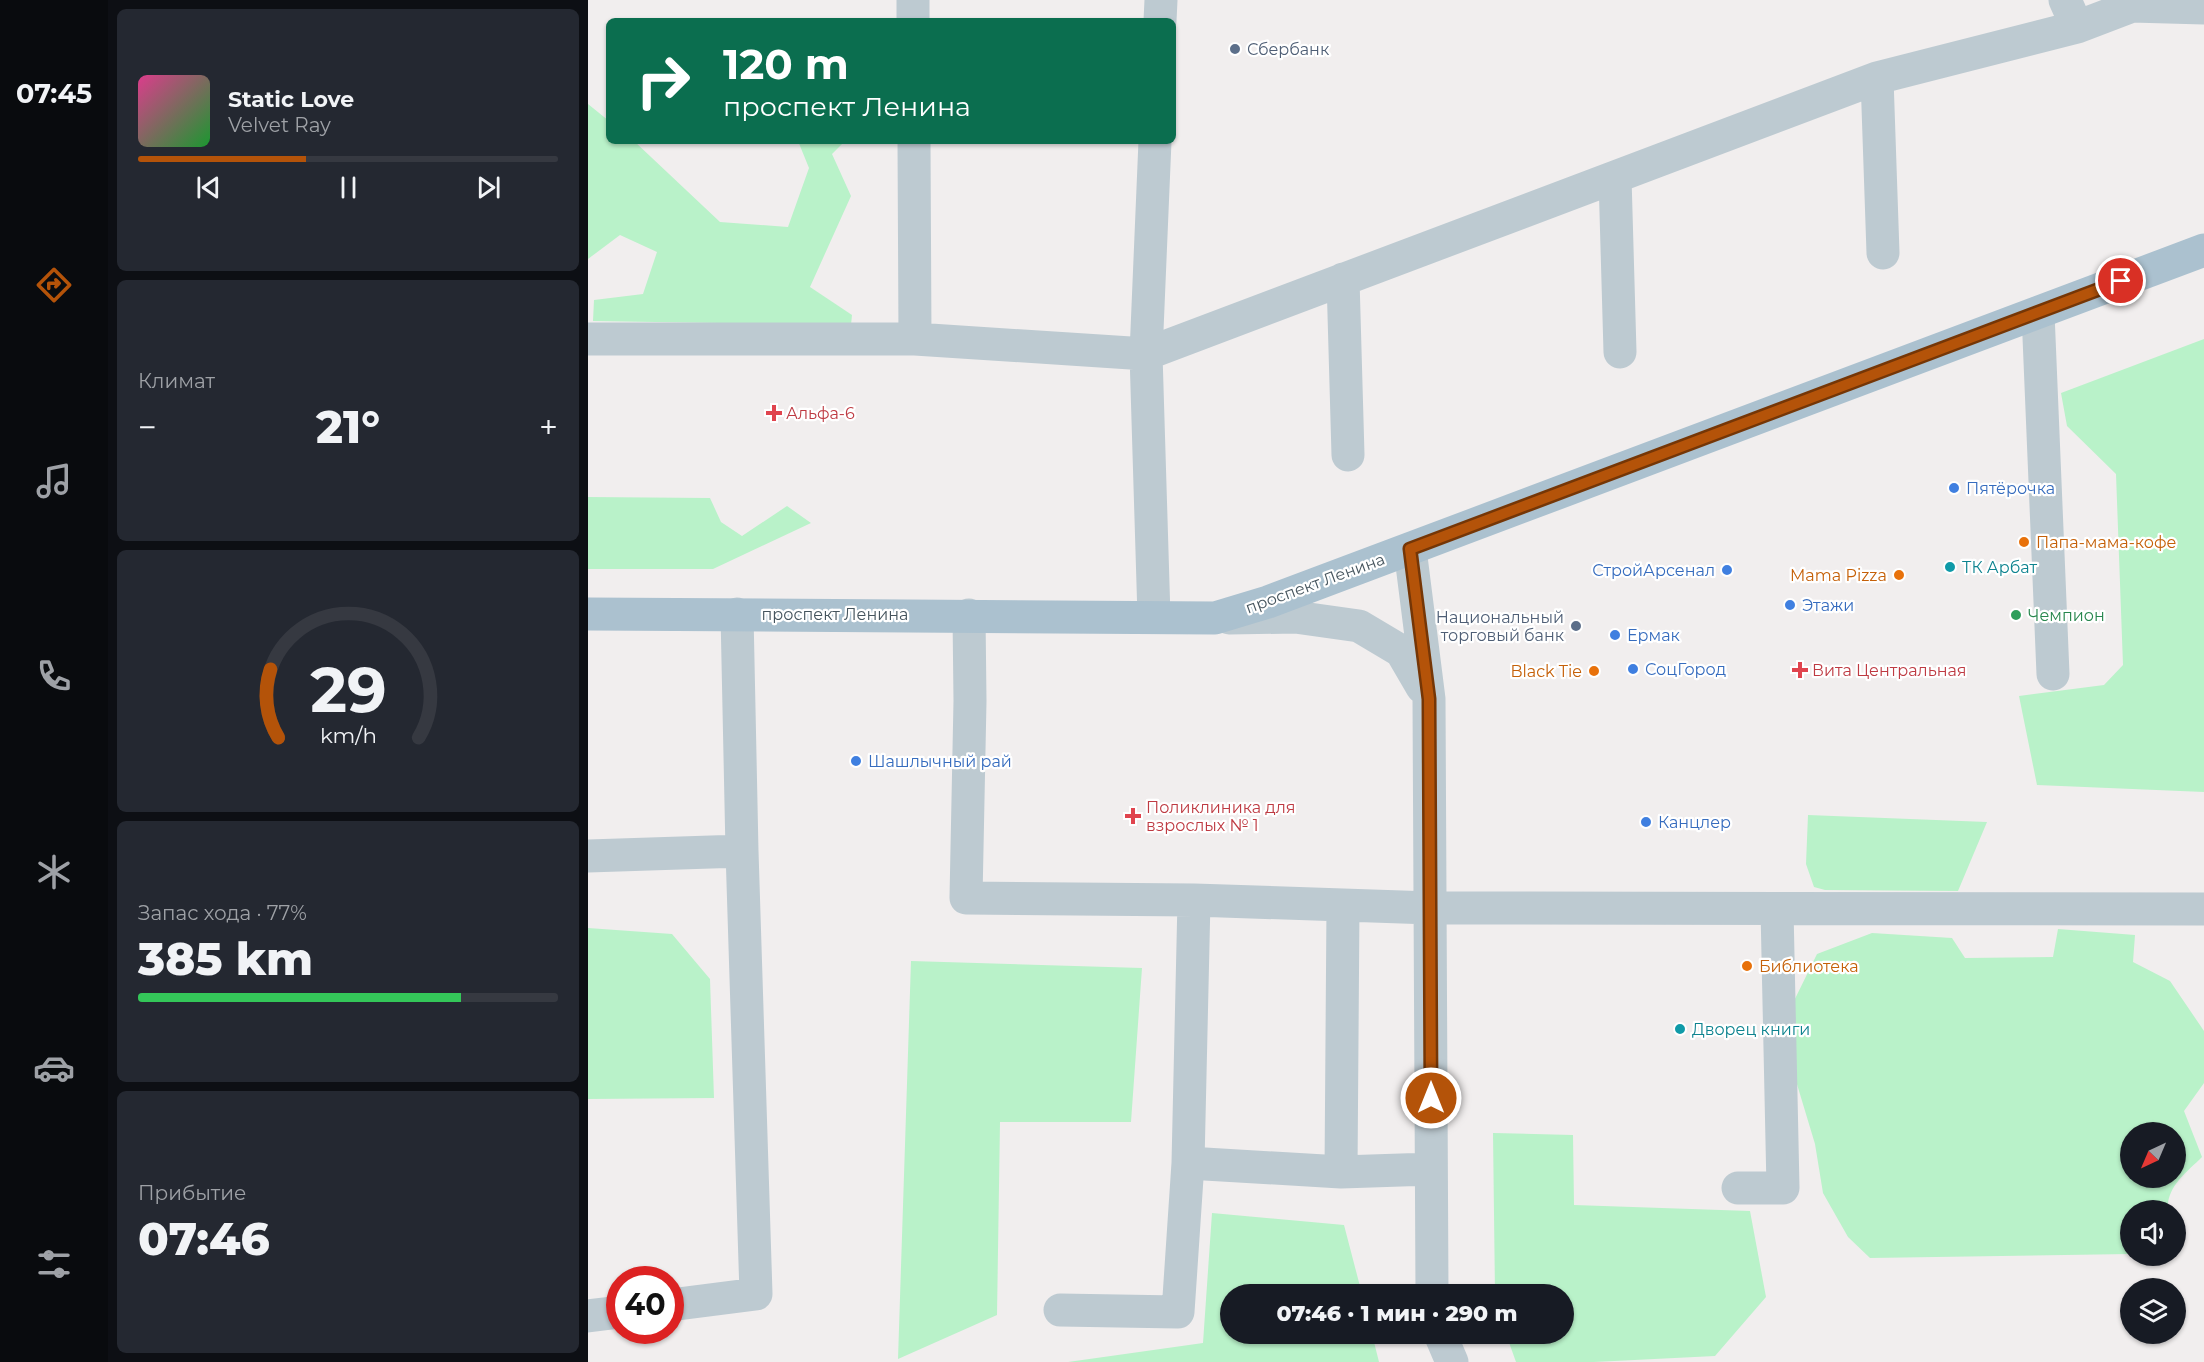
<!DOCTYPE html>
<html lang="ru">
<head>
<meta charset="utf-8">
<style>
  body { margin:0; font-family:Montserrat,sans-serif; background:#242831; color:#f1f3f6; height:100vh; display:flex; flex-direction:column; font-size:22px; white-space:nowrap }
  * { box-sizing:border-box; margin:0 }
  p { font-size:20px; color:#9ea1a6 }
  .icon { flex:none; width:33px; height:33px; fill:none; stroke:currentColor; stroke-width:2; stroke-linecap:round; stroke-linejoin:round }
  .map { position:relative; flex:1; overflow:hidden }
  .panel { display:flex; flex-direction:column; gap:9px; padding:9px; background:#0d0f14; width:480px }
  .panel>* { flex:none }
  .hud { position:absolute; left:18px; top:18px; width:570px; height:126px; border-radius:9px; box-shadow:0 2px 4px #0004; background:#0b6e4f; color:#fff; overflow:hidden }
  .needle { width:39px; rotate:224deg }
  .fabs { position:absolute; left:1532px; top:1122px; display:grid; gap:12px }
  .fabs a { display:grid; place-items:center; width:66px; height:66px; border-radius:50%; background:#171b24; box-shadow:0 2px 4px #0004; font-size:30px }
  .speed { position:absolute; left:18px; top:1266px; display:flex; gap:12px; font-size:30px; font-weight:700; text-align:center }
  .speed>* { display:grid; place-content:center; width:78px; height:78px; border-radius:50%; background:#171b24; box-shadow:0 2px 4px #0004; line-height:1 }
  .speed .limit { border:9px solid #d22; background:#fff; color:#111 }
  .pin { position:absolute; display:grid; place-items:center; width:51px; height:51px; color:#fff; margin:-26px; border:3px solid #fff; border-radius:50%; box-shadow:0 2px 6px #0007 }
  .me { position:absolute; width:66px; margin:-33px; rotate:0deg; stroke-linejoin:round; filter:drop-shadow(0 0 4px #0008) }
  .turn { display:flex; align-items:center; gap:21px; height:126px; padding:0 18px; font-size:27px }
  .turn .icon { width:78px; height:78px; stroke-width:2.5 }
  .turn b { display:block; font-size:42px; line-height:51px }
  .big { font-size:45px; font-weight:800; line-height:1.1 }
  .panel .widget { flex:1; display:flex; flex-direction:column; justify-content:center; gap:9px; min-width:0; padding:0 21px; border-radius:9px; background:#242831 }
  .panel .dial { align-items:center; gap:0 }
  .dial svg { height:156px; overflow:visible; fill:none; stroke:#363941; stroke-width:7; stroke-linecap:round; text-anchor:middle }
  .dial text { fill:#f1f3f6; stroke:none }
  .song { display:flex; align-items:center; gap:18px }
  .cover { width:72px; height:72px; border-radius:9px; background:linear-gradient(135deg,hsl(330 70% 55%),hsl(130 70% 35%)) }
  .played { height:6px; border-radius:3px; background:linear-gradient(90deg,#b45309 40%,#363941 40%) }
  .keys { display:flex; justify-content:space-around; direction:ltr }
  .heat { display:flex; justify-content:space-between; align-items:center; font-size:33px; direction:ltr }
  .charge { height:9px; border-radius:4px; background:linear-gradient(90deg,#34c759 77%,#363941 0) }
  .trip { position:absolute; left:632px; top:1284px; width:354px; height:60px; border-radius:30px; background:#171b24; box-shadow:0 2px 4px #0004; font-weight:800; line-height:60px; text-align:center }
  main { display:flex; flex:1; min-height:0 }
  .menu { display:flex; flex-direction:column; width:108px; justify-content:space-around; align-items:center; background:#090b0e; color:#9ea1a6 }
  .menu .icon { width:42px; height:42px }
  .menu .current { color:#b45309 }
  .menu b { font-size:27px; color:#f1f3f6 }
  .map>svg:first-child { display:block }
  .green { fill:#b9f2c9; fill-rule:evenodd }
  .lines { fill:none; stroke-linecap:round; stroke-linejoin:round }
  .minor { stroke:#bdcad1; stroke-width:33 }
  .major { stroke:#abc1cf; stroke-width:33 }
  .route-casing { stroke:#753606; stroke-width:15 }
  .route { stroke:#b45309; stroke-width:10 }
  .service-dot { fill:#5c6f8a; stroke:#fff; stroke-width:2 }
  .health-dot { fill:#e0444e; stroke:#fff; stroke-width:2 }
  .shop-dot { fill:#3f7fe0; stroke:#fff; stroke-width:2 }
  .food-dot { fill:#e8710a; stroke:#fff; stroke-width:2 }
  .culture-dot { fill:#0f9aa8; stroke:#fff; stroke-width:2 }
  .leisure-dot { fill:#2e9e5b; stroke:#fff; stroke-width:2 }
  .labels { text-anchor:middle; stroke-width:4.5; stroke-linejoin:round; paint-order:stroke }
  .service-label { font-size:16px; fill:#4e5e75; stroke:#fff; text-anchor:start }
  .health-label { font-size:16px; fill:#be3a42; stroke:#fff; text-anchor:start }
  .shop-label { font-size:16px; fill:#366cbe; stroke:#fff; text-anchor:start }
  .food-label { font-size:16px; fill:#c56008; stroke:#fff; text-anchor:start }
  .culture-label { font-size:16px; fill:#0d838f; stroke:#fff; text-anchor:start }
  .street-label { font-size:16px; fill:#45545d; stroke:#fff }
  .leisure-label { font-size:16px; fill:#27864d; stroke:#fff; text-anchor:start }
</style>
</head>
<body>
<main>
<nav class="menu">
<b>07:45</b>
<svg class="icon current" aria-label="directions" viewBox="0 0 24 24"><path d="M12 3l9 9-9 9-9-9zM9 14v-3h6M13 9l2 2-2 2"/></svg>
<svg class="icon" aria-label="music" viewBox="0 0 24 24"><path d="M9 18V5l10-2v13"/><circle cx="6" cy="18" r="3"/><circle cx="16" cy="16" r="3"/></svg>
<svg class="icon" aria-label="phone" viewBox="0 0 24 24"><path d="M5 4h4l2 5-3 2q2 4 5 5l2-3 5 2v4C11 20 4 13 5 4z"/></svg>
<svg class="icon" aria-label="climate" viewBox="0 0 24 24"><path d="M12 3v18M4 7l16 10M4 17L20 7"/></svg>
<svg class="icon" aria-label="car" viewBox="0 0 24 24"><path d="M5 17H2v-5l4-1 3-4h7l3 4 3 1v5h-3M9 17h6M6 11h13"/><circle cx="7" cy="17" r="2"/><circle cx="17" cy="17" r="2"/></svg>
<svg class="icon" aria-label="filters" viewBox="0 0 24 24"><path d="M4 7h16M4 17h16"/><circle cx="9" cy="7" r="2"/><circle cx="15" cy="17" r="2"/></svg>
</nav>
<section class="panel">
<div class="widget">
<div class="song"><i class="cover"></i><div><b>Static Love</b><p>Velvet Ray</p></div></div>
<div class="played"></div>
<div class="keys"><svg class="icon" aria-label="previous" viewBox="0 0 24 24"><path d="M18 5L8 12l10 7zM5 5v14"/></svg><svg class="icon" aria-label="pause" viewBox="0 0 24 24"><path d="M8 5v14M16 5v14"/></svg><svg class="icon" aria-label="next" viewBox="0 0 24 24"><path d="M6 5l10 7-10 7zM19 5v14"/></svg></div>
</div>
<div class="widget"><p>Климат</p>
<div class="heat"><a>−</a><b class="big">21°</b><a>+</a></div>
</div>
<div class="widget dial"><svg viewBox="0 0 100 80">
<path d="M14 69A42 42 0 1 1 86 69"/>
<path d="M14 69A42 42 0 0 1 10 34" stroke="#b45309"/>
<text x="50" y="56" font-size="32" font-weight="700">29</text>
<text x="50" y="72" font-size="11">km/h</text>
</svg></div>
<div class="widget"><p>Запас хода · 77%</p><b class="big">385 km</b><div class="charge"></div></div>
<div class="widget"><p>Прибытие</p><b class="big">07:46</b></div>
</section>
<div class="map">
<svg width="1616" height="1362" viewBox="0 0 1616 1362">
  <rect width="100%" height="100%" fill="#f1eeee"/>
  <!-- green -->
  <path class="green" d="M0 104 21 121V141H46L132 222 200 227 221 168 210 141H257L244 154 263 196 222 287 264 315 263 325 5 321 6 300 55 294 69 252 32 235 0 259Z
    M1616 339V792L1449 785 1431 696 1516 685 1535 665 1528 474 1479 426 1473 393Z
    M0 497 122 498 133 522 154 536 199 506 223 523 125 569H0Z
    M1220 815 1399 822 1370 891 1237 890 1226 887 1218 864Z
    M0 928 84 934 122 979 126 1098 0 1099Z
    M1470 929 1547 935 1545 962 1582 981 1616 1031V1083L1596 1111 1614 1157C1599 1172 1578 1187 1580 1210H1542V1254L1282 1258 1260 1237 1235 1193 1227 1144 1205 1071 1202 1009 1229 954 1284 933 1364 938 1377 958 1465 957ZM1542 1132H1587V1178H1542Z
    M323 961 554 968 543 1122H412L409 1315 310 1359Z
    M905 1133 985 1135 986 1205 1162 1211 1178 1297 1127 1356 1006 1362H928L918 1334H975V1294H907Z
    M624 1213 756 1225 774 1294H642V1334H784L791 1362H480L615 1343Z"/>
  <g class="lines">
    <!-- minor -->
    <path class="minor" d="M325 0V21
      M1477 0 1489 27
      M572 21 573 0
      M1289 78 1295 253
      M326 141 327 339 558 354 1289 78 1489 27 1544 6 1616 8
      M1027 177 1032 352
      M755 279 760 455
      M1450 313 1465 674
      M0 339H327
      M822 549 841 699 844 1294
      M149 614 154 851
      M381 615 382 701 378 898 606 900 843 908 1616 909
      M566 617 558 354 567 141
      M641 618 707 617 771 626 813 651 834 687
      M0 856 154 851 168 1294 82 1305
      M755 905 753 1172 843 1169
      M600 1163 753 1172
      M1150 1188H1195L1189 909
      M472 1310 590 1312 600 1163 606 900
      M0 1316 32 1312
      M852 1334 864 1362"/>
    <!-- major -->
    <path class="major" d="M0 614 627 618 680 602 1616 250"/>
  </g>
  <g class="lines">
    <!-- route casing -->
    <g class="route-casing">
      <path id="route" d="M843 1098 841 699 822 549 1533 281"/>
    </g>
    <!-- route -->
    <use href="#route" class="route"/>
  </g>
  <!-- markers -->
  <g class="service-dot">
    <circle cx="647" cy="49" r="6"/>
    <circle cx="988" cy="626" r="6"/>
  </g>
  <g class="health-dot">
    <path d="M183 404h6v6h6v6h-6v6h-6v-6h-6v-6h6z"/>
    <path d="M1209 661h6v6h6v6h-6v6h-6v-6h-6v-6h6z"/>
    <path d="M542 807h6v6h6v6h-6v6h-6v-6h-6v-6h6z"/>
  </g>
  <g class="shop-dot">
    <circle cx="1366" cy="488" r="6"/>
    <circle cx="1139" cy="570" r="6"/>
    <circle cx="1202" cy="605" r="6"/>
    <circle cx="1027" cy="635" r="6"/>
    <circle cx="1045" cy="669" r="6"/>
    <circle cx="268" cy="761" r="6"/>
    <circle cx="1058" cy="822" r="6"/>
  </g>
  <g class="food-dot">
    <circle cx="1436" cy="542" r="6"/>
    <circle cx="1311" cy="575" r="6"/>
    <circle cx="1006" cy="671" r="6"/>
    <circle cx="1159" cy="966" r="6"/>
  </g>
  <g class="culture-dot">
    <circle cx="1362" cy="567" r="6"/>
    <circle cx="1092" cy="1029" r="6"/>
  </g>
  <circle class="leisure-dot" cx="1428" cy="615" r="6"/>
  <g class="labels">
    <!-- service labels -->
    <g class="service-label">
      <text x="659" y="55">Сбербанк</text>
      <text x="976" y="623" text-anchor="end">Национальный<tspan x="976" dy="18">торговый банк</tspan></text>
    </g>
    <!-- health labels -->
    <g class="health-label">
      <text x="198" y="419">Альфа-6</text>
      <text x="1224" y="676">Вита Центральная</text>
      <text x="558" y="813">Поликлиника для<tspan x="558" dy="18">взрослых № 1</tspan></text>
    </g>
    <!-- shop labels -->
    <g class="shop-label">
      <text x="1378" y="494">Пятёрочка</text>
      <text x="1127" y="576" text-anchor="end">СтройАрсенал</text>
      <text x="1214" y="611">Этажи</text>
      <text x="1039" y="641">Ермак</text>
      <text x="1057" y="675">СоцГород</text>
      <text x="280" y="767">Шашлычный рай</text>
      <text x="1070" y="828">Канцлер</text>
    </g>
    <!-- food labels -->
    <g class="food-label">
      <text x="1448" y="548">Папа-мама-кофе</text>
      <text x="1299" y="581" text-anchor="end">Mama Pizza</text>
      <text x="994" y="677" text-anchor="end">Black Tie</text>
      <text x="1171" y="972">Библиотека</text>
    </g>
    <!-- culture labels -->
    <g class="culture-label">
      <text x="1374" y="573">ТК Арбат</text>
      <text x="1104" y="1035">Дворец книги</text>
    </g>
    <!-- street labels -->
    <g class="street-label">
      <text transform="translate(727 583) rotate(-20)" y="6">проспект Ленина</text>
      <text x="247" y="620">проспект Ленина</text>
    </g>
    <!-- leisure labels -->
    <g class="leisure-label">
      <text x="1440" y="621">Чемпион</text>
    </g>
  </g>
</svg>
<div class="fabs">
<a><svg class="needle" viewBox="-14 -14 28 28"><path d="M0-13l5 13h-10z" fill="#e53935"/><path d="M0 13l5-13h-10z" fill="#9ea1a6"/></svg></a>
<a><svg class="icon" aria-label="sound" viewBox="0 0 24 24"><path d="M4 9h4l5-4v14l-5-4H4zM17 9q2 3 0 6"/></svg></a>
<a><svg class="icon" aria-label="layers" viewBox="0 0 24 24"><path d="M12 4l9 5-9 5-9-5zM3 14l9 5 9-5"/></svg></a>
</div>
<div class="speed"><div class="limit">40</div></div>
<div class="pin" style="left:1533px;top:281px;background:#d93025"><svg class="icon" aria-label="arrive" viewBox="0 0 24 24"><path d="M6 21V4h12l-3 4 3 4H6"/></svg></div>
<svg class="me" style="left:843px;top:1098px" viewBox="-20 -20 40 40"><circle r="17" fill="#b45309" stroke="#fff" stroke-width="3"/><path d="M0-11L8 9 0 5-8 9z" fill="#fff"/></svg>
<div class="trip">07:46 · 1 мин · 290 m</div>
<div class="hud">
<div class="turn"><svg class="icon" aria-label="right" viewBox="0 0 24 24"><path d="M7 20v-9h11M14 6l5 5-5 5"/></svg><div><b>120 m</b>проспект Ленина</div></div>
</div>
</div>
</main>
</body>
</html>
